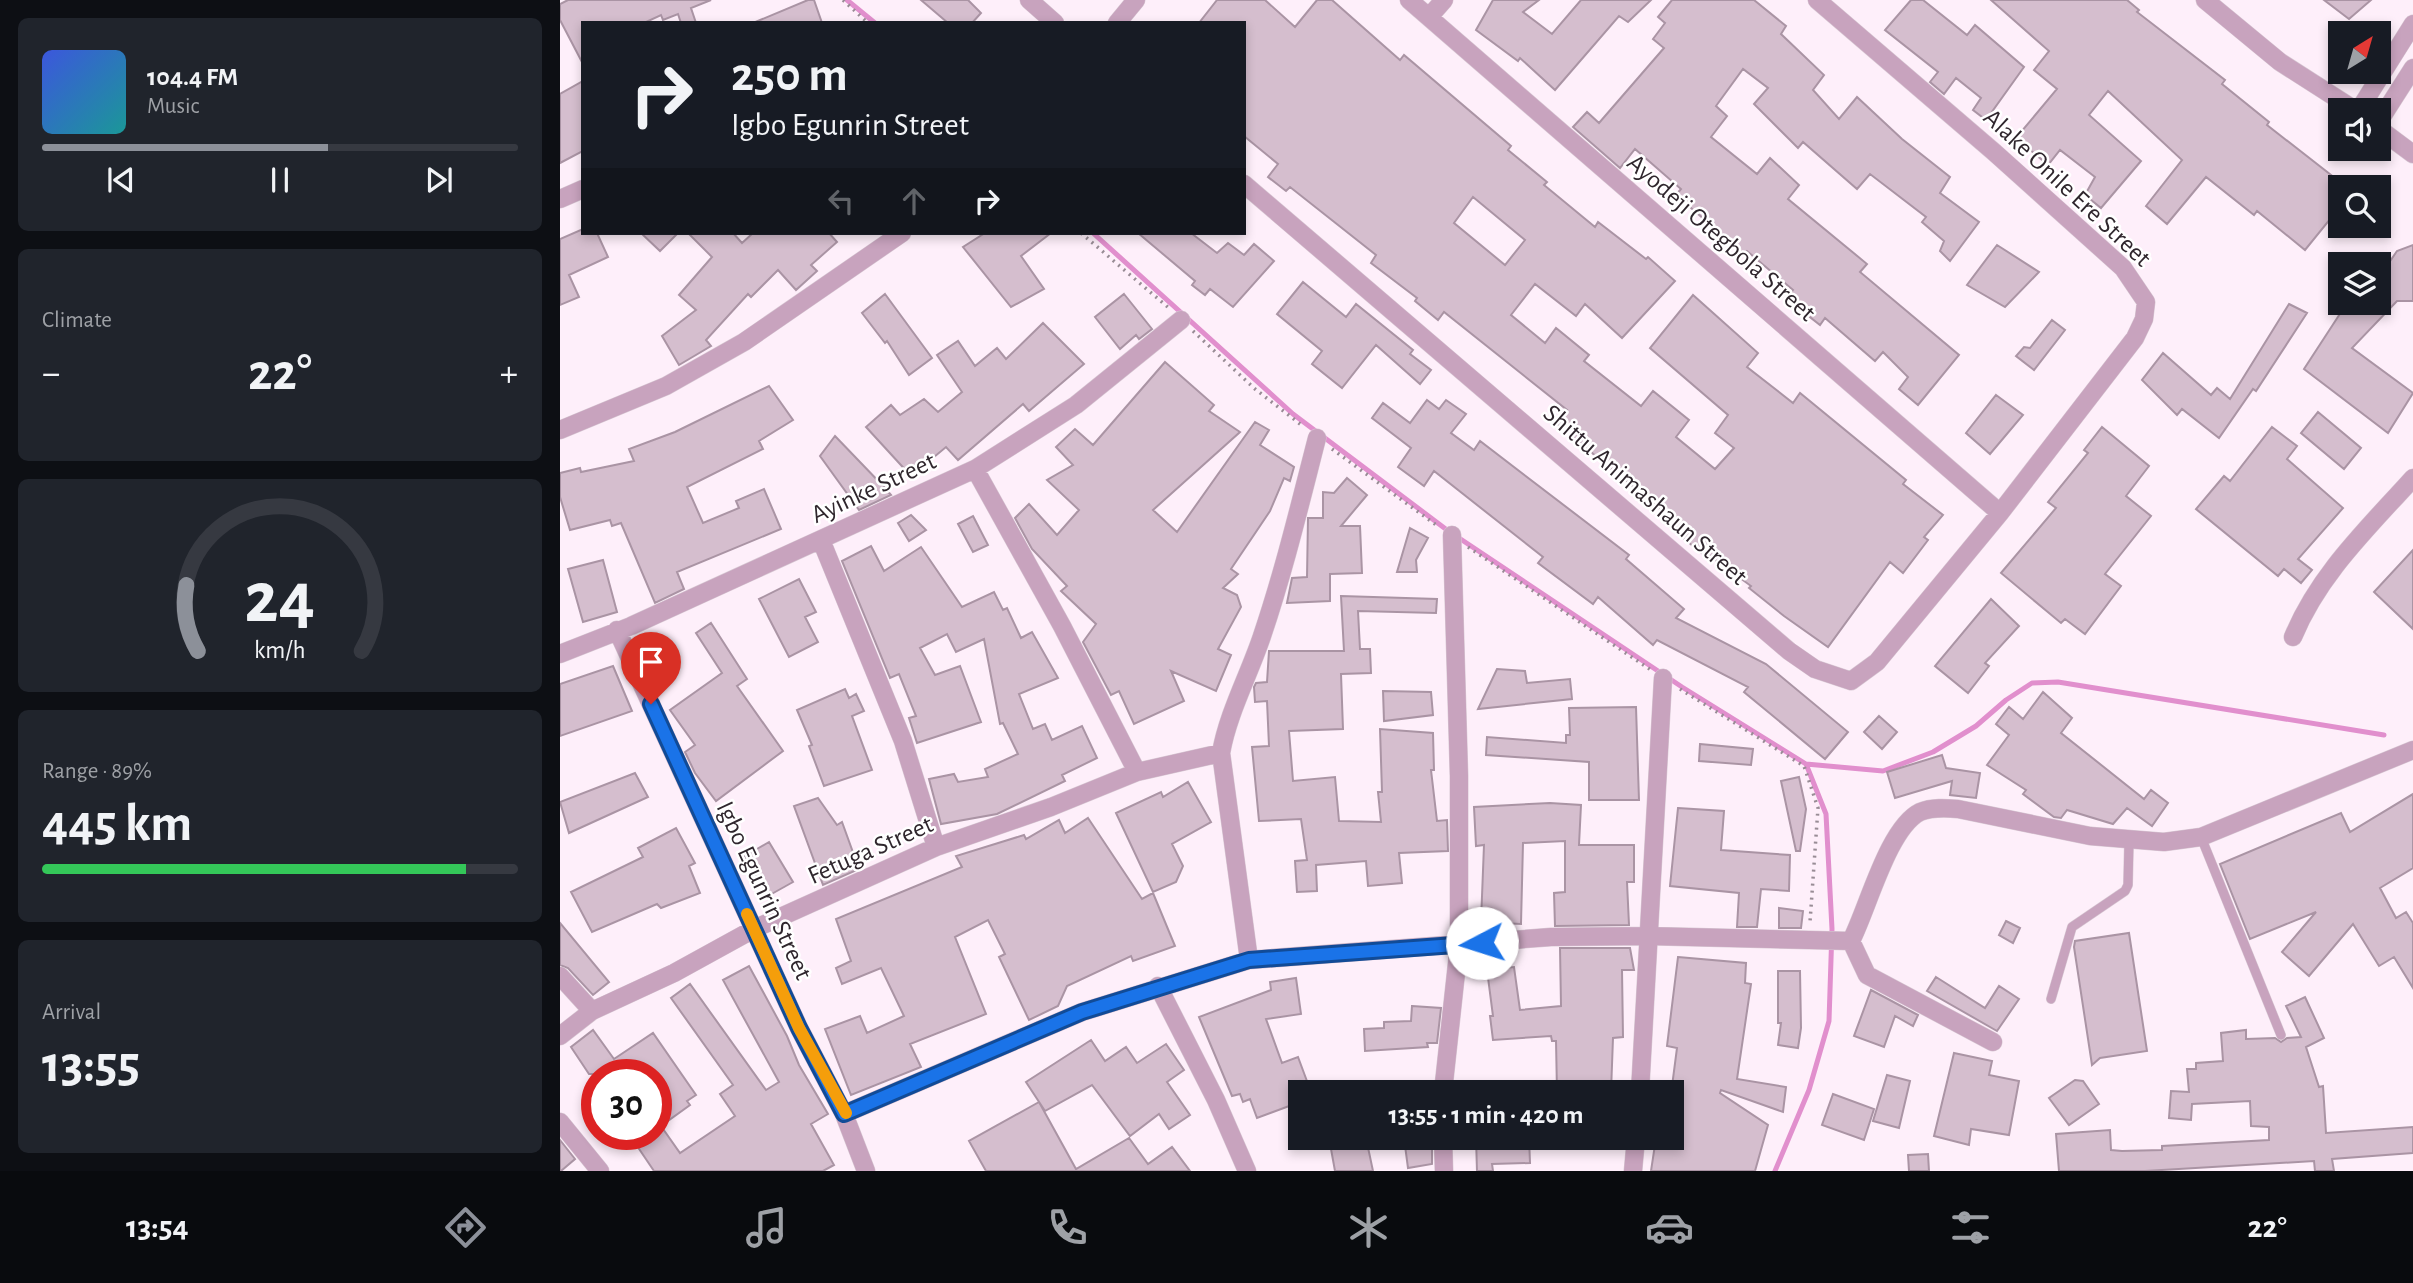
<!DOCTYPE html>
<html lang="en">
<head>
<meta charset="utf-8">
<style>
  body { margin:0; font-family:"Alegreya Sans",sans-serif; background:#20242c; color:#f1f3f6; height:100vh; display:flex; flex-direction:column; font-size:26px; white-space:nowrap }
  * { box-sizing:border-box; margin:0 }
  p { font-size:23px; color:#9ea1a6 }
  .icon { flex:none; width:38px; height:38px; fill:none; stroke:currentColor; stroke-width:2; stroke-linecap:round; stroke-linejoin:round }
  .map { position:relative; flex:1; overflow:hidden }
  .sheet { display:flex; flex-direction:column; gap:18px; padding:18px; background:#0d0f14; width:560px }
  .sheet>* { flex:none }
  .top-card { position:absolute; left:21px; top:21px; width:665px; height:214px; border-radius:0px; box-shadow:0 4px 10px #0003; background:#171b24; color:#f1f3f6; overflow:hidden }
  .needle { width:46px; rotate:37deg }
  .buttons { position:absolute; left:1768px; top:21px; display:grid; gap:14px }
  .buttons a { display:grid; place-items:center; width:63px; height:63px; border-radius:0px; background:#171b24; box-shadow:0 4px 10px #0003; font-size:35px }
  .speed { position:absolute; left:21px; top:1059px; display:flex; gap:14px; font-size:35px; font-weight:700; text-align:center }
  .speed>* { display:grid; place-content:center; width:91px; height:91px; border-radius:50%; background:#171b24; box-shadow:0 4px 10px #0003; line-height:1 }
  .speed .limit { border:10px solid #d22; background:#fff; color:#111 }
  .pin { position:absolute; display:grid; place-items:center; width:60px; height:60px; color:#fff; margin:-72px -30px; border-radius:50% 50% 50% 0; rotate:-45deg; box-shadow:0 0 7px #0007 }
  .pin .icon { rotate:45deg }
  .me { position:absolute; width:77px; margin:-38px; rotate:265deg; stroke-linejoin:round; filter:drop-shadow(0 0 5px #0008) }
  .turn { display:flex; align-items:center; gap:24px; height:147px; padding:0 35px; font-size:32px }
  .turn .icon { width:91px; height:91px; stroke-width:2.5 }
  .turn b { display:block; font-size:49px; line-height:60px }
  .lanes { display:flex; align-items:center; height:66px; padding:0 35px; background:#0003; justify-content:center; gap:35px; direction:ltr }
  .lanes .off { opacity:.35 }
  .big { font-size:52px; font-weight:700; line-height:1.1 }
  .sheet .widget { flex:1; display:flex; flex-direction:column; justify-content:center; gap:10px; min-width:0; padding:0 24px; border-radius:10px; background:#20242c }
  .sheet .dial { align-items:center; gap:0 }
  .dial svg { height:182px; overflow:visible; fill:none; stroke:#363941; stroke-width:7; stroke-linecap:round; text-anchor:middle }
  .dial text { fill:#f1f3f6; stroke:none }
  .song { display:flex; align-items:center; gap:21px }
  .cover { width:84px; height:84px; border-radius:10px; background:linear-gradient(135deg,hsl(230 70% 55%),hsl(180 70% 35%)) }
  .played { height:7px; border-radius:4px; background:linear-gradient(90deg,#8c9099 60%,#363941 60%) }
  .keys { display:flex; justify-content:space-around; direction:ltr }
  .heat { display:flex; justify-content:space-between; align-items:center; font-size:38px; direction:ltr }
  .charge { height:10px; border-radius:5px; background:linear-gradient(90deg,#34c759 89%,#363941 0) }
  .trip { position:absolute; left:728px; top:1080px; width:396px; height:70px; border-radius:0px; background:#171b24; box-shadow:0 4px 10px #0003; font-weight:700; line-height:70px; text-align:center }
  .menu { display:flex; height:112px; justify-content:space-around; align-items:center; background:#090b0e; color:#9ea1a6 }
  .menu .icon { width:49px; height:49px }
  .menu .on { color:#8c9099 }
  .menu b { font-size:32px; color:#f1f3f6 }
  main { display:flex; flex:1; min-height:0 }
  .map>svg:first-child { display:block }
  .lines { fill:none; stroke-linecap:round; stroke-linejoin:round }
  .stream { stroke:#e18fcd; stroke-width:5 }
  .building { fill:#d5bece; stroke:#aa94a4; stroke-width:2; fill-rule:evenodd }
  .lane-casing { stroke:#d9cbd5; stroke-width:10 }
  .street-casing { stroke:#d9cbd5; stroke-width:19 }
  .path { stroke:#988c95; stroke-width:3.5; stroke-dasharray:2 5; stroke-linecap:butt }
  .lane { stroke:#c8a3be; stroke-width:9 }
  .street { stroke:#c8a3be; stroke-width:18 }
  .route-casing { stroke:#114b97; stroke-width:18 }
  .route { stroke:#1a73e8; stroke-width:12 }
  .slow { stroke:#f59e0b; stroke-width:12 }
  .labels { text-anchor:middle; stroke-width:5; stroke-linejoin:round; paint-order:stroke }
  .street-label { font-size:26px; fill:#2f262d; stroke:#fff }
</style>
</head>
<body>
<main>
<section class="sheet">
<div class="widget">
<div class="song"><i class="cover"></i><div><b>104.4 FM</b><p>Music</p></div></div>
<div class="played"></div>
<div class="keys"><svg class="icon" aria-label="previous" viewBox="0 0 24 24"><path d="M18 5L8 12l10 7zM5 5v14"/></svg><svg class="icon" aria-label="pause" viewBox="0 0 24 24"><path d="M8 5v14M16 5v14"/></svg><svg class="icon" aria-label="next" viewBox="0 0 24 24"><path d="M6 5l10 7-10 7zM19 5v14"/></svg></div>
</div>
<div class="widget"><p>Climate</p>
<div class="heat"><a>−</a><b class="big">22°</b><a>+</a></div>
</div>
<div class="widget dial"><svg viewBox="0 0 100 80">
<path d="M14 69A42 42 0 1 1 86 69"/>
<path d="M14 69A42 42 0 0 1 9 40" stroke="#8c9099"/>
<text x="50" y="56" font-size="32" font-weight="700">24</text>
<text x="50" y="72" font-size="11">km/h</text>
</svg></div>
<div class="widget"><p>Range · 89%</p><b class="big">445 km</b><div class="charge"></div></div>
<div class="widget"><p>Arrival</p><b class="big">13:55</b></div>
</section>
<div class="map">
<svg width="1853" height="1171" viewBox="0 0 1853 1171">
  <rect width="100%" height="100%" fill="#feeffa"/>
  <g class="lines">
    <!-- stream -->
    <path class="stream" d="M287 0 315 23
      M533 233 733 414 887 530 1122 687 1246 764 1323 771 1373 752 1416 726 1446 700 1472 683 1498 682 1824 735
      M1215 1171 1249 1090 1269 1021 1272 929 1266 814 1246 764"/>
  </g>
  <!-- building -->
  <path class="building" d="M8 0H151L131 8 136 23H121L118 14 103 20 101 15 84 23H23V64L0 20V4Z
    M248 0H254L262 23H193Z
    M361 0H408L421 13 412 23H388Z
    M657 0H705L735 27 757 0H772L840 60 844 55 951 146 948 150 987 182 984 185 1035 227 1038 222 1086 259 1088 257 1115 281 1062 338 1025 304 1016 316 975 284 951 315 985 343 996 328 1029 355 1024 361 1081 406 1093 391 1129 420 1116 437 1155 469 1174 448 1155 433 1168 415 1090 348 1133 295 1198 353 1187 367 1233 403 1240 393 1346 480 1343 484 1383 515 1364 537 1368 540 1343 573 1330 562 1268 647 1224 616 1189 588 1191 586 1143 551 1141 553 1108 525 1113 520 996 423 1007 410 884 312 878 320 855 301 857 298 811 263 816 255 730 187 726 191 708 177 718 164 684 136V23H639ZM913 197 965 240 945 265 894 223Z
    M933 0H979L963 12 992 34 1021 0H1091L1068 22 1059 16 995 90 960 58 958 61 916 30Z
    M1112 0H1194L1226 26 1221 34 1264 75 1253 90 1279 119 1297 97 1342 139 1390 177 1380 193 1419 222 1390 261 1380 251 1384 241 1362 222 1366 217 1310 174 1297 189 1243 142 1238 148 1194 104 1208 88 1183 69 1156 106 1167 116 1151 137 1197 174 1210 158 1239 185 1228 199 1307 264 1300 272 1399 355 1358 405 1339 389 1348 377 1323 352 1315 361 1265 318 1260 325 1227 299 1233 290 1187 251 1184 254 1116 195 1121 189 1075 149 1060 168 1013 127 1027 112 1039 123 1104 48 1093 39 1105 23 1098 17Z
    M1351 0H1363L1407 35 1415 25 1464 67 1426 120 1413 110 1421 98 1396 78 1384 94 1370 82 1378 72 1325 30Z
    M1431 0H1567L1579 10 1577 12 1665 80 1662 84 1709 122 1707 125 1780 182V207L1745 250 1697 211 1694 215 1646 177 1607 224 1586 206 1622 160 1548 91 1529 115 1581 161 1541 208 1525 195 1535 177 1500 150 1488 165 1456 138 1497 89 1474 70 1489 51Z
    M1764 0H1811L1789 19Z
    M23 81V151L0 163V94Z
    M23 229V233H37L48 257 9 275 19 297 0 305V239Z
    M81 233H118L100 251Z
    M128 233H173L182 243 193 233H269L277 242 251 265 257 271 236 290 218 270 191 297 188 294 146 340 151 346 119 365 102 336 136 310 119 295 152 257Z
    M425 233H491L461 256 484 289 451 307 403 247Z
    M578 233H631L657 253 668 243 684 255 694 244 714 261 673 307 650 289 645 295 632 285 635 281Z
    M1437 245 1479 272 1445 307 1407 285Z
    M1853 245V301H1837L1792 348 1853 393 1828 433 1744 369 1787 303H1825L1822 273 1837 251Z
    M743 282 786 317 796 304 853 350 850 354 871 370 860 384 816 345 782 388 752 364 762 351 717 314Z
    M325 294 372 358 349 375 327 341 325 343 302 313Z
    M564 294 592 329 579 339 576 335 560 349 535 317Z
    M1729 304 1747 313 1696 391 1693 389 1659 438 1622 409 1617 415 1582 380 1603 353 1651 395 1657 388 1670 399Z
    M1492 320 1505 330 1474 370 1456 356 1464 347 1470 348Z
    M483 323 524 364 469 411 463 404 398 460 386 447 351 476 306 427 331 405 340 415 364 399 378 412 402 392 377 355 398 341 415 366 437 348 446 359Z
    M605 362 654 405 649 411 680 432 593 510 617 532 695 422 709 430 700 445 734 467 730 481 724 478 710 511 671 569 678 574 663 588 677 595 681 607 658 649 671 655 656 691 611 671 624 701 574 724 559 691 551 695 523 642 536 624 501 591 507 586 472 549 455 518 469 504 497 535 519 510 487 480 513 465 496 447 515 429 533 445Z
    M209 386 233 420 199 441 203 449 127 487 143 523 179 508 176 501 204 489 221 529 117 572 124 589 95 603 61 523 52 526 50 520 10 530 0 497V473L20 468 21 472 74 461 69 449 115 432Z
    M1436 395 1463 415 1430 454 1406 433Z
    M867 400 879 409 886 400 906 414 891 433 914 450 920 441 1069 555 1066 559 1124 609 1116 618 1206 664 1288 732 1265 759 1184 692 1188 687 1097 640 1093 645 1038 597 1033 604 978 563 983 557 874 471 864 486 838 467 851 448 812 418 823 403 850 423Z
    M1758 412 1801 448 1784 469 1741 433Z
    M1542 427 1589 466 1566 496 1591 516 1545 574 1561 586 1525 634 1505 619 1501 623 1441 573 1496 508 1488 502 1528 453 1524 450Z
    M1712 427 1737 446 1727 459 1783 508 1738 559 1752 570 1741 583 1724 569 1718 576 1636 509 1664 476 1670 481Z
    M275 436 324 487 331 495 299 510 260 456Z
    M787 478 807 495 781 526H800L802 573 770 574V601L727 603 732 578 747 577 748 518H763V492L774 493Z
    M351 515 366 530 349 541 338 523Z
    M413 516 428 545 413 552 398 524Z
    M850 528 868 538 856 560 857 572H837Z
    M311 546 324 571 361 547 402 607 434 592 443 610 447 608 461 638 472 632 498 678 459 694 473 729 485 724 492 740 522 726 537 758 502 775 505 781 437 814 381 824 369 779 394 774 398 782 428 777 425 769 458 754 443 723 440 724 424 639 396 652 387 634 360 648 375 675 400 666 421 722 357 743 349 718 356 716 339 674 330 678 282 561Z
    M1853 550V629L1814 592Z
    M43 560 57 612 23 622 8 569Z
    M239 579 256 612 245 617 258 642 229 657 199 599Z
    M781 596 877 599 876 613 798 611 800 649H810L811 673 781 674 783 729 729 731 733 781 775 777 779 821 821 822 818 792H822L820 729 873 733 874 770H871L877 821 887 820 888 851 839 853 842 883 808 886 806 861 756 865 757 891 737 892 735 861 747 860 741 819 699 821 692 747 709 746 707 701 695 702 694 687 696 683 707 682 709 651H784Z
    M1431 599 1459 626 1425 663 1429 666 1408 693 1375 666Z
    M151 623 187 679 177 686 223 751 156 801 135 773 125 752 135 745 110 710 162 673 136 633Z
    M53 666 72 711 0 736V684Z
    M937 669 965 671 967 683 1010 679 1012 699 918 709Z
    M285 689 289 698 296 694 304 711 292 716 312 770 264 786 249 746 252 745 237 710Z
    M823 691 871 692 873 715 824 721Z
    M1483 692 1512 718 1501 733 1584 799 1591 790 1608 803 1592 826 1567 808 1553 824 1507 810 1501 818 1494 817 1463 794 1466 790 1427 765 1449 735 1436 724 1449 707 1463 719Z
    M1076 707 1079 800H1029V762L926 755 927 737 1006 743V735H1010L1009 708Z
    M1319 716 1337 732 1322 749 1304 732Z
    M1140 744 1193 749 1191 765 1139 761Z
    M1382 755 1386 768 1420 773 1416 798 1390 795 1392 781 1335 798 1327 772Z
    M75 773 88 797 9 833 0 802Z
    M1239 777 1246 809 1240 851H1236L1221 781Z
    M628 782 651 822 612 844 623 866 616 882 593 892 556 813 601 792 603 797Z
    M1853 794V868L1820 888 1836 918 1846 912 1853 923V988L1834 957 1819 966 1793 924 1749 976 1722 952 1756 912 1690 939 1660 864 1781 813 1790 832Z
    M258 798 277 825 282 822 299 869 263 885 234 806Z
    M990 803 1021 805 1019 845H1074V882H1067L1069 925 995 926 994 893 1005 892V841L963 843 961 924 921 922 924 845 916 846 914 807Z
    M1118 808 1164 811 1161 850 1230 855 1229 891 1201 889 1197 927H1177L1179 893 1110 886Z
    M528 818 582 899 593 893 615 946 573 961 571 956 507 986 498 1006 469 1020 439 957 445 954 428 920 395 937 426 1014 350 1044 361 1067 291 1095 265 1029 300 1016 307 1033 344 1016 321 968 282 984 276 968 291 961 276 919 402 867 396 856 464 835 466 839 499 820 505 833Z
    M116 828 135 863 129 866 140 893 101 908 97 904 32 932 11 892 83 857 78 848Z
    M209 842 233 882 208 896 185 856Z
    M1219 908 1243 911 1241 928H1219Z
    M1446 921 1460 928 1453 943 1439 935Z
    M0 923 49 982 33 995 8 968 0 965Z
    M1569 933 1587 1051 1540 1058 1532 1065 1514 947 1515 941Z
    M1000 948H1070L1074 970H1062L1063 1037 1053 1038 1051 1092H997L996 1041H992L991 1036 933 1040 930 1016H933L927 970 954 967 960 1010 1001 1006Z
    M1118 957 1186 963 1185 983 1191 984 1177 1079 1226 1087 1223 1112 1161 1090 1160 1093 1208 1125 1195 1171H1091L1096 1138H1111V1094L1117 1048 1107 1046Z
    M189 966 227 1036 239 1065 268 1114 251 1124 274 1165 263 1171H94L69 1134H96V1074H29L11 1047 33 1030 54 1059 93 1033 136 1095 127 1101 130 1105 101 1126 120 1153 175 1116 160 1094 173 1085 111 998 130 984 206 1090 219 1082 163 980Z
    M1218 971H1240L1241 1028 1238 1048 1218 1045 1221 1023H1218Z
    M1376 977 1425 1008 1439 986 1459 999 1437 1031 1367 991Z
    M736 978 741 1014 706 1019 722 1063 738 1057 751 1092H740V1102L697 1118 690 1099 683 1102 680 1094 672 1096 639 1017 711 990 710 982Z
    M1311 990 1358 1015 1353 1026 1335 1016 1324 1047 1294 1036Z
    M1745 997 1764 1038 1746 1047 1759 1087 1763 1086 1766 1133 1853 1127V1153L1772 1159 1774 1171H1755L1754 1161 1585 1171H1499L1496 1134 1550 1130 1551 1150 1562 1151 1602 1150V1146L1709 1140V1127L1691 1126 1690 1101 1632 1104 1631 1120 1609 1118 1611 1091 1629 1092 1627 1069H1636V1063L1663 1061 1661 1033 1686 1030V1039L1715 1038 1721 1042 1727 1038 1741 1037 1726 1006Z
    M852 1006 881 1008 877 1043H867L868 1047 805 1051 804 1029 824 1028V1022L851 1021Z
    M531 1040 545 1061 566 1047 577 1063 606 1044 624 1070 607 1082 630 1115 609 1129 599 1114 570 1136 532 1085 485 1111 466 1082Z
    M1394 1053 1432 1061 1429 1075 1459 1081 1449 1135 1411 1129 1409 1145 1374 1136Z
    M1327 1075 1350 1081 1339 1128 1313 1121Z
    M1515 1080 1523 1081 1539 1104 1509 1125 1489 1098Z
    M1273 1094 1314 1109 1304 1140 1262 1125Z
    M479 1102 516 1169 569 1138 588 1164 612 1147 630 1171H426L409 1141Z
    M769 1138H806L813 1171H775Z
    M844 1138H872V1164L848 1168Z
    M916 1138H969L970 1163 932 1164 933 1171H917Z
    M0 1140 15 1159 1 1171H0Z
    M1368 1154 1369 1171H1349L1348 1155Z"/>
  <g class="lines">
    <!-- lane casing -->
    <g class="lane-casing">
      <path id="lane" d="M1641 837 1721 1035
        M1491 999 1512 927 1565 891 1568 885 1569 841"/>
    </g>
    <!-- street casing -->
    <g class="street-casing">
      <path id="street" d="M469 0 495 23
        M849 0 1440 513
        M1645 0 1720 62 1795 110
        M869 17 884 0
        M557 23 576 0
        M1799 110 1853 24
        M1818 123 1853 68
        M1818 128 1853 154
        M684 184 1229 651 1255 669 1291 681 1317 662 1440 513 1575 338 1584 319 1586 302 1563 268 1434 152 1257 0
        M0 199 23 189
        M0 430 106 386 184 342 342 233
        M415 469 502 626 577 772
        M261 540 343 741 376 847
        M57 630 239 1028 284 1114 306 1171
        M1733 637C1759 574 1808 528 1853 478
        M0 654 71 626 415 469 516 405 621 320
        M1291 941 1307 975 1433 1042
        M689 960 661 753C668 713 689 675 702 636 724 571 740 504 757 438
        M0 976 32 1011
        M598 986 656 1100 687 1171
        M0 1036 32 1011 114 973 194 929 376 847 491 807 577 772 661 753
        M883 1092 899 945V776L892 535
        M1080 1092 1103 678
        M284 1114 522 1012 689 960 991 937 1088 936 1291 941C1308 908 1328 828 1360 812 1372 807 1386 808 1398 809L1530 836 1604 842 1641 837 1853 750
        M0 1122 40 1171
        M883 1138 884 1171
        M1073 1171 1076 1138"/>
    </g>
    <!-- path -->
    <path class="path" d="M283 0 308 23
      M521 233 610 309
      M633 331 695 389 744 427
      M772 449 879 527
      M908 547 1091 670
      M1120 689 1244 766 1258 808 1250 922"/>
    <!-- lane -->
    <use href="#lane" class="lane"/>
    <!-- street -->
    <use href="#street" class="street"/>
  </g>
  <g class="lines">
    <!-- route casing -->
    <g class="route-casing">
      <path id="route" d="M91 704 239 1028 284 1114 522 1012 689 960 922 943"/>
    </g>
    <!-- route -->
    <use href="#route" class="route"/>
    <!-- slow -->
    <path class="slow" d="M187 914 239 1028 286 1113"/>
  </g>
  <g class="labels">
    <!-- street labels -->
    <g class="street-label">
      <text transform="translate(1508 187) rotate(43)" y="9">Alake Onile Ere Street</text>
      <text transform="translate(1162 237) rotate(41)" y="9">Ayodeji Otegbola Street</text>
      <text transform="translate(313 487) rotate(-25)" y="9">Ayinke Street</text>
      <text transform="translate(1086 494) rotate(41)" y="9">Shittu Animashaun Street</text>
      <text transform="translate(310 849) rotate(-24)" y="9">Fetuga Street</text>
      <text transform="translate(205 890) rotate(65)" y="9">Igbo Egunrin Street</text>
    </g>
  </g>
</svg>
<div class="buttons">
<a><svg class="needle" viewBox="-14 -14 28 28"><path d="M0-13l5 13h-10z" fill="#e53935"/><path d="M0 13l5-13h-10z" fill="#9ea1a6"/></svg></a>
<a><svg class="icon" aria-label="sound" viewBox="0 0 24 24"><path d="M4 9h4l5-4v14l-5-4H4zM17 9q2 3 0 6"/></svg></a>
<a><svg class="icon" aria-label="search" viewBox="0 0 24 24"><circle cx="10" cy="10" r="6"/><path d="M15 15l6 6"/></svg></a>
<a><svg class="icon" aria-label="layers" viewBox="0 0 24 24"><path d="M12 4l9 5-9 5-9-5zM3 14l9 5 9-5"/></svg></a>
</div>
<div class="speed"><div class="limit">30</div></div>
<div class="pin" style="left:91px;top:704px;background:#d93025"><svg class="icon" aria-label="arrive" viewBox="0 0 24 24"><path d="M6 21V4h12l-3 4 3 4H6"/></svg></div>
<svg class="me" style="left:922px;top:943px" viewBox="-20 -20 40 40"><circle r="19" fill="#fff"/><path d="M0-13L10 11 0 6-10 11z" fill="#1a73e8"/></svg>
<div class="trip">13:55 · 1 min · 420 m</div>
<div class="top-card">
<div class="turn"><svg class="icon" aria-label="right" viewBox="0 0 24 24"><path d="M7 20v-9h11M14 6l5 5-5 5"/></svg><div><b>250 m</b>Igbo Egunrin Street</div></div>
<div class="lanes"><svg class="icon off" aria-label="left" viewBox="0 0 24 24"><path d="M17 20v-9H6M10 6l-5 5 5 5"/></svg><svg class="icon off" aria-label="ahead" viewBox="0 0 24 24"><path d="M12 20V5M6 11l6-6 6 6"/></svg><svg class="icon" aria-label="right" viewBox="0 0 24 24"><path d="M7 20v-9h11M14 6l5 5-5 5"/></svg></div>
</div>
</div>
</main>
<nav class="menu">
<b>13:54</b>
<svg class="icon on" aria-label="directions" viewBox="0 0 24 24"><path d="M12 3l9 9-9 9-9-9zM9 14v-3h6M13 9l2 2-2 2"/></svg>
<svg class="icon" aria-label="music" viewBox="0 0 24 24"><path d="M9 18V5l10-2v13"/><circle cx="6" cy="18" r="3"/><circle cx="16" cy="16" r="3"/></svg>
<svg class="icon" aria-label="phone" viewBox="0 0 24 24"><path d="M5 4h4l2 5-3 2q2 4 5 5l2-3 5 2v4C11 20 4 13 5 4z"/></svg>
<svg class="icon" aria-label="climate" viewBox="0 0 24 24"><path d="M12 3v18M4 7l16 10M4 17L20 7"/></svg>
<svg class="icon" aria-label="car" viewBox="0 0 24 24"><path d="M5 17H2v-5l4-1 3-4h7l3 4 3 1v5h-3M9 17h6M6 11h13"/><circle cx="7" cy="17" r="2"/><circle cx="17" cy="17" r="2"/></svg>
<svg class="icon" aria-label="filters" viewBox="0 0 24 24"><path d="M4 7h16M4 17h16"/><circle cx="9" cy="7" r="2"/><circle cx="15" cy="17" r="2"/></svg>
<b>22°</b>
</nav>
</body>
</html>
